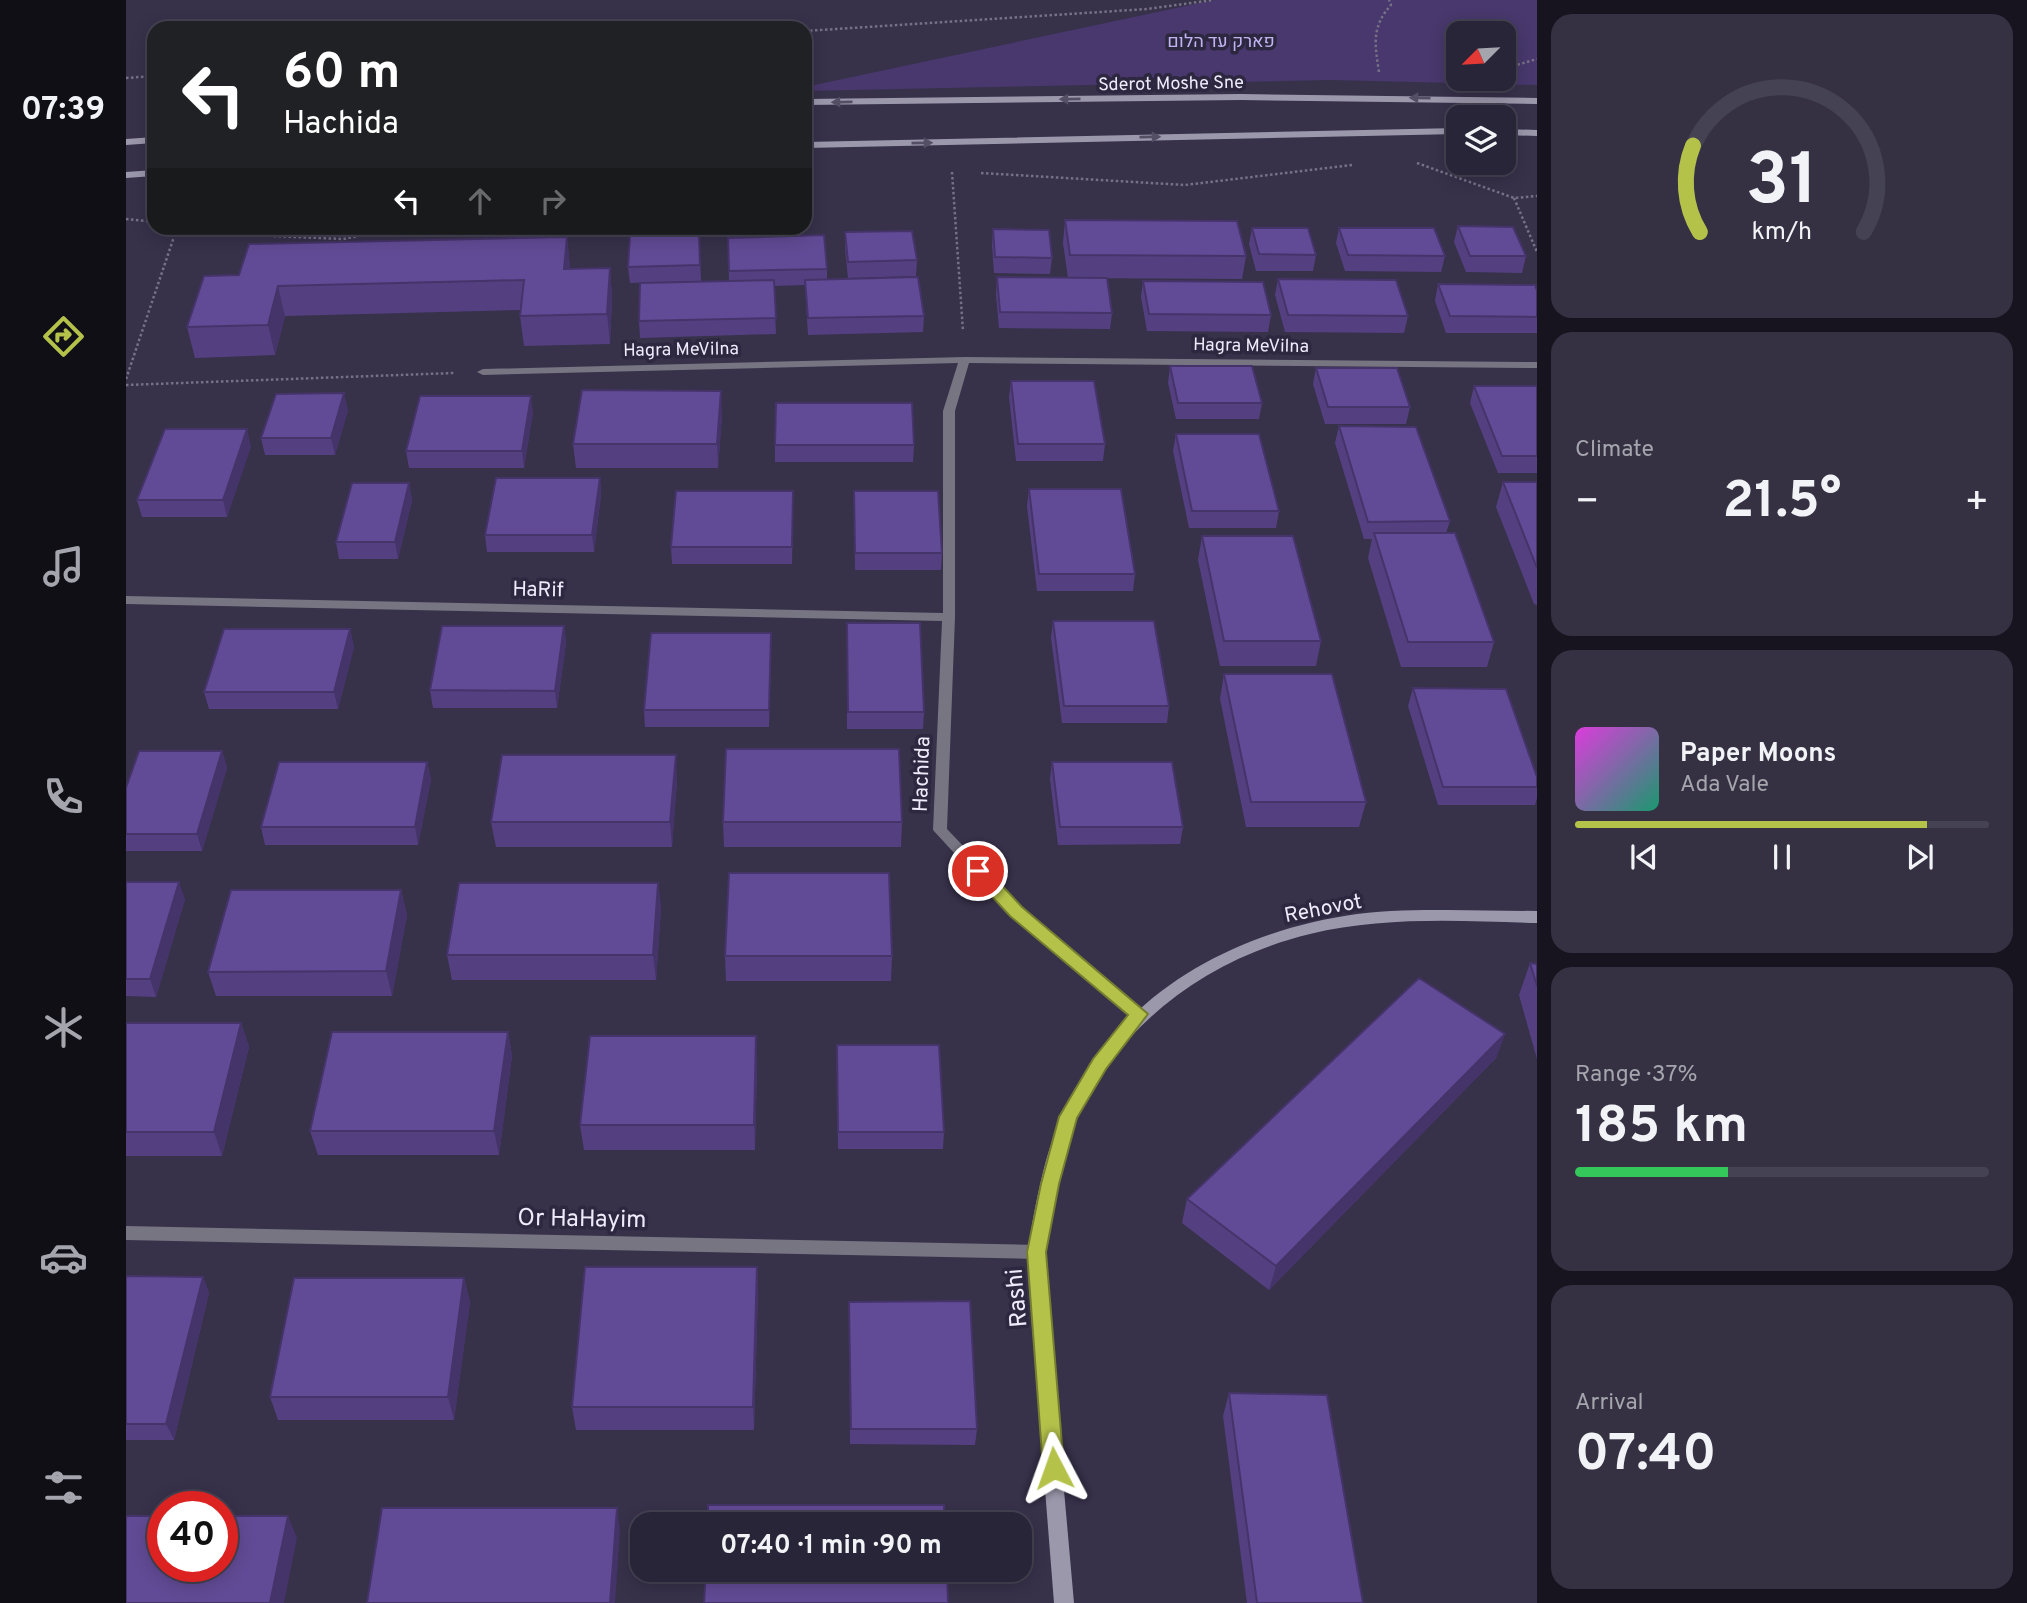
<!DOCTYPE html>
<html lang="en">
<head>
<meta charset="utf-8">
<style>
  body { margin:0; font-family:Overpass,Heebo,sans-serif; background:#353143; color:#f1f3f6; height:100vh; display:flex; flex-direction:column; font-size:26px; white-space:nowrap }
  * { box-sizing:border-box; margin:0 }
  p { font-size:23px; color:#a5a5ae }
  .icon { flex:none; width:38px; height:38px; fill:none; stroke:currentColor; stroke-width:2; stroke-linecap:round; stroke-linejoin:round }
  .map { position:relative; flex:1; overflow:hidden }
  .drawer { display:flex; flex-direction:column; gap:14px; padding:14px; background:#17141f; width:490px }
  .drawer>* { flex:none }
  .top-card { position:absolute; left:21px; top:21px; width:665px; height:214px; border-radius:21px; box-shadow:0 4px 18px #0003,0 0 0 2px #454253; background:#202124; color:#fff; overflow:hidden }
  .needle { width:46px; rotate:246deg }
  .fabs { position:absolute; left:1320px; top:21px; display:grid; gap:14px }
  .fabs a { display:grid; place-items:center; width:70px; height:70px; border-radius:14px; background:#292538; box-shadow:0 4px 18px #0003,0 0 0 2px #454253; font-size:35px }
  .speed { position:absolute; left:21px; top:1491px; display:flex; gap:14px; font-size:35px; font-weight:700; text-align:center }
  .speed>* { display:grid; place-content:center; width:91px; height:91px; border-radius:50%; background:#292538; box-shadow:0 4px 18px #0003,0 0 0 2px #454253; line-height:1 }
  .speed .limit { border:10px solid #d22; background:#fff; color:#111 }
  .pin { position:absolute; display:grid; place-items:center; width:60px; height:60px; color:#fff; margin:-30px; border:4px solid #fff; border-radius:50%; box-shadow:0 2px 7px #0007 }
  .me { position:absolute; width:77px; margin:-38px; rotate:356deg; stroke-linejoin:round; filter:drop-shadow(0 0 5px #0008) }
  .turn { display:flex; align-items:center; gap:24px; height:147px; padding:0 21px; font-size:32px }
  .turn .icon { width:91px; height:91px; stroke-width:2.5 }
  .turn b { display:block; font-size:49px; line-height:60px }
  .lanes { display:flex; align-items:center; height:66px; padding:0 21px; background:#0003; justify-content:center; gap:35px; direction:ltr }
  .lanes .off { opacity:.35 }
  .big { font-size:52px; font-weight:700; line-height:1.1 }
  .drawer .tile { flex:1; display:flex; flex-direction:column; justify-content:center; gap:10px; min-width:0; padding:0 24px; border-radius:21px; background:#353143 }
  .drawer .dial { align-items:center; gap:0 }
  .dial svg { height:182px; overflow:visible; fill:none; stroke:#454253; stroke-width:7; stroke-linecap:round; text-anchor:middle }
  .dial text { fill:#f1f3f6; stroke:none }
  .song { display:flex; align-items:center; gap:21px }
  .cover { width:84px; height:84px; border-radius:10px; background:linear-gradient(135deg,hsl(300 70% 55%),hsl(160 70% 35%)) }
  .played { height:7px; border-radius:4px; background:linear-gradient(90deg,#b4c24a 85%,#454253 85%) }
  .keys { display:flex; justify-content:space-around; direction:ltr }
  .heat { display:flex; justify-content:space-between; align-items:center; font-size:38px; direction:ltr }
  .charge { height:10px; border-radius:5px; background:linear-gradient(90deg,#34c759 37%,#454253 0) }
  .trip { position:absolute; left:504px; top:1512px; width:402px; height:70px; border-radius:21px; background:#292538; box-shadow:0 4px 18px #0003,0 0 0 2px #454253; font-weight:700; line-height:70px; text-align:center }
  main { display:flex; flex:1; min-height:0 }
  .tabs { display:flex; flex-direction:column; width:126px; justify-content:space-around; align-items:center; background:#100f16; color:#a5a5ae }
  .tabs .icon { width:49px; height:49px }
  .tabs .active { color:#b4c24a }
  .tabs b { font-size:32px; color:#f1f3f6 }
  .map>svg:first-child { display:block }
  .green { fill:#48386d; fill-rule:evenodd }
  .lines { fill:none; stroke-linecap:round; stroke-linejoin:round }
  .path { stroke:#767187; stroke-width:2.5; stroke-dasharray:2.5 2.5; stroke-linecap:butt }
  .street { fill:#777582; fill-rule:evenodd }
  .secondary { fill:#9c98ac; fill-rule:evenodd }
  .wall { fill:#544081 }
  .shaded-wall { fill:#453469 }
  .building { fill:#624b96; stroke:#453469; stroke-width:2 }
  .oneway { fill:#544f65 }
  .route { fill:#b4c24a; stroke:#757e30; stroke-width:2 }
  .labels { text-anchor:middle; stroke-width:7; stroke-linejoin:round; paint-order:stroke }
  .far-park-label { font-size:18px; fill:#c2b3f2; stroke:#2d273f }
  .far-street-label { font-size:18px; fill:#eeebfb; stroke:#2d273f }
  .street-label { font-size:21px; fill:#eeebfb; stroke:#2d273f }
  .near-street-label { font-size:24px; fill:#eeebfb; stroke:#2d273f }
</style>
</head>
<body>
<main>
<nav class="tabs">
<b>07:39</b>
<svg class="icon active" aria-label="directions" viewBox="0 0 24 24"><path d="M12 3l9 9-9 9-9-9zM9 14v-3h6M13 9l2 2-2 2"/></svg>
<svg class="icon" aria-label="music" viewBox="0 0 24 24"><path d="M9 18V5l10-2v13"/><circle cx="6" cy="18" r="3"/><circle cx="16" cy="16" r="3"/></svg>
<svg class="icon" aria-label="phone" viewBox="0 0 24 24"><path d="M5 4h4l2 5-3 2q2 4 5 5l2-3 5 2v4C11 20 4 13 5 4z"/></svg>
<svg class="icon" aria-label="climate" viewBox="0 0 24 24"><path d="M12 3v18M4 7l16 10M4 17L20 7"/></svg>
<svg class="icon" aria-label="car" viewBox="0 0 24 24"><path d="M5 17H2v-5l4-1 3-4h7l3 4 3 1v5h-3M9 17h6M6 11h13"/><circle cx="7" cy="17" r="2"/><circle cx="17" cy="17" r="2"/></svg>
<svg class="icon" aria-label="filters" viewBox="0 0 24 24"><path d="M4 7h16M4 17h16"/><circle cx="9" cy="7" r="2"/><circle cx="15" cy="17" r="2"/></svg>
</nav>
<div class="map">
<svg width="1411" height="1603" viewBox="0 0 1411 1603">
  <rect width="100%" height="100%" fill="#37314a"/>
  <!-- green -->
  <path class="green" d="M1088 0H1411V85L1204 80 679 91V87ZM1332 33H1377V79H1332Z"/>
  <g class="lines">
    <!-- path -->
    <path class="path" d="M679 31 1021 9 1087 0
      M1377 69 1411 59
      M1253 72C1249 45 1245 27 1265 5L1263 0
      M0 78 28 76
      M1291 163 1388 198 1411 196
      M826 172 837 331
      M855 173 1059 185 1226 165
      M1388 198 1411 252
      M0 219 28 222
      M73 228 147 236 217 239 273 228
      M0 379 51 228
      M0 385 328 373"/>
    <!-- street -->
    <path class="street" d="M839 357 1411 362V368L843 363 829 411V617L821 829 895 907 1018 1011 1021 1015 1018 1019 1013 1021 1008 1019 885 915 807 830 816 621 0 604V596L817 613V411L832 363 357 375 351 372 357 369Z
      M0 1226 911 1245 917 1247 920 1252 917 1257 911 1259 0 1240Z"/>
    <!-- secondary -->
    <path class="secondary" d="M1115 94 1411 98V104L1115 100 679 105V99Z
      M1332 128V134L679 148V142Z
      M1377 129 1411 130V136L1377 135Z
      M28 137V143L0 145V139Z
      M28 170V176L0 178V172Z
      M1321 910 1411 911V923C1336 921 1258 916 1184 934 1084 958 995 1022 951 1117 940 1139 935 1164 930 1188 923 1221 918 1253 920 1287L948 1603H928L903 1287C900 1248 908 1210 917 1172 955 1020 1081 935 1231 914 1261 910 1291 910 1321 910Z"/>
  </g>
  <!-- wall -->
  <path class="wall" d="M939 220 1120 256 1116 279 942 278 937 243Z
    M1332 226 1400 256 1396 273 1340 272 1328 242Z
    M1126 228 1190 255 1187 271H1130L1123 244Z
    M1213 228 1319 256 1315 272 1219 271 1210 243Z
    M867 229 926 258 924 274 868 273 866 245Z
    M719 232 791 260 790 276 722 278 719 248Z
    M573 234 575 281 504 283 502 267Z
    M441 237 444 269 484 268 486 298 484 344 398 346 394 316 395 310 159 316 149 355 69 358 61 327 113 275Z
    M602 238 701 269V279L798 316 797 332 682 335 679 285 648 286 650 334 514 338 513 321 603 281Z
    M871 277 986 313 984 329 873 328 870 294Z
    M1152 279 1282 316 1278 333 1159 332 1149 295Z
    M1017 281 1145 315 1142 332 1021 331 1015 297Z
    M1312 284 1411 291V333H1320L1309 301Z
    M1044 366 1136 403 1133 419H1050L1042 383Z
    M1190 368 1284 407 1280 424H1199L1187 384Z
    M885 381 979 444 977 461H890L883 397Z
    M1348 386H1411V473H1372L1344 403Z
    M222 410 209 455H139L135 438Z
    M407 412 398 468H283L280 451Z
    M596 415 592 468H450L447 444Z
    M1213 426 1324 521 1320 533 1368 642 1361 667H1275L1242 558 1246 539H1238L1209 443Z
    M1050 434 1153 511 1150 528H1063L1047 451Z
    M649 445H788L787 462H649Z
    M125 446 101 517H16L11 500Z
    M474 478 475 495 468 552H361L359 535Z
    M1377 482H1411V605L1408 604 1370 507Z
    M283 483 286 500 272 559H213L210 542Z
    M903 489 1009 574 1007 591H911L901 506Z
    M728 491 816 553 815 570H729Z
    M667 508 666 564H546L545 547Z
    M1076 536 1195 641 1190 666H1094L1072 560Z
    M927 621 1043 706 1041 723H936L925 638Z
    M721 623 798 712 797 729H721Z
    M438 626 440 643 431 708H307L304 690Z
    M224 629 228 647 212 709H83L78 692Z
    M645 650 643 727H519L518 710Z
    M1098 674 1240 802 1233 827H1120L1094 699Z
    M1287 688 1411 777V798L1409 805H1312L1282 706Z
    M96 751 101 768 76 851H0V788Z
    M301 762 305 779 292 845H139L135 827Z
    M926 762 1057 827 1054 844 932 845 924 779Z
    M551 780 546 847H370L365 822Z
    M597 822H776L775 847H598Z
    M0 882 59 899 30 997 0 996Z
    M532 883 535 908 530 980H326L321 955Z
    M275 890 281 915 266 996H90L82 972Z
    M599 956H766L765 981H600Z
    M1404 963 1411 964V1059L1393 995Z
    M0 1023H115L123 1047 96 1156H0Z
    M382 1032 386 1056 373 1155H192L184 1131Z
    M1379 1034 1370 1058 1143 1290 1056 1223 1061 1199Z
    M711 1045 818 1132 817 1149H712Z
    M631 1061 629 1150H458L454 1125Z
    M631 1267 632 1290 628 1430H450L446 1407Z
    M0 1276 77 1277 83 1293 48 1440H0Z
    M338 1278 344 1302 328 1420H152L144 1397Z
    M723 1302 851 1429 849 1445 724 1444Z
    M1103 1393 1237 1603H1121L1097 1416Z"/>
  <!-- shaded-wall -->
  <path class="shaded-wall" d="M441 237 444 266 442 299 438 269Z
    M484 268 486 298 484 344 481 314Z
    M152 286 159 316 149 355 142 325Z
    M595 391 596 415 592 468 591 444Z
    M218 393 222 410 209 455 205 438Z
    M405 396 407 412 398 468 396 451Z
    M121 429 125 446 101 517 97 500Z
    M474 478 475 495 468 552 466 535Z
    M283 483 286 500 272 559 269 542Z
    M438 626 440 643 431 708 429 691Z
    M224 629 228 647 212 709 208 692Z
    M645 633V650L643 727V710Z
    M96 751 101 768 76 851 71 834Z
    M550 755 551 780 546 847 544 822Z
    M301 762 305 779 292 845 289 827Z
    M53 882 59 899 30 997 24 979Z
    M532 883 535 908 530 980 527 955Z
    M275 890 281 915 266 996 260 971Z
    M115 1023 123 1047 96 1156 88 1132Z
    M382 1032 386 1056 373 1155 368 1131Z
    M1379 1034 1370 1058 1143 1290 1150 1266Z
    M630 1036 631 1061 629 1150 628 1125Z
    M631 1267 632 1290 628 1430 627 1407Z
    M77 1277 83 1293 48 1440 40 1424Z
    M338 1278 344 1302 328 1420 322 1397Z
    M491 1508 494 1530 489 1603H484Z
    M162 1516 171 1538 158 1603H144Z"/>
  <!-- building -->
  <path class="building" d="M939 220 1111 221 1120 256 944 255Z
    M1332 226 1387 227 1400 256H1344Z
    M1126 228H1182L1190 255 1133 254Z
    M1213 228H1308L1319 256 1222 255Z
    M867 229 923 230 926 258 869 257Z
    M786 231 791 260 722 262 719 232Z
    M573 234 574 265 502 267 504 236Z
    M698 235 701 269 603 271 602 238Z
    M441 237 438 269 484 268 481 314 394 316 398 280 152 286 142 325 61 327 78 276 113 275 123 244Z
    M792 277 798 316 682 318 679 280Z
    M871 277 981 278 986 313 874 312Z
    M1152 279 1270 280 1282 316 1162 315Z
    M648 280 650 318 513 321 514 283Z
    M1017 281 1137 282 1145 315 1023 314Z
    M1312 284 1409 285 1411 291V317L1324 316Z
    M1044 366H1126L1136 403H1052Z
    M1190 368H1271L1284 407H1202Z
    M885 381H968L979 444H892Z
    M1348 386H1411V456H1376Z
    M456 390 595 391 591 444H447Z
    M218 393 205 438H135L150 394Z
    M294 396H405L396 451H280Z
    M650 403H786L788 445H649Z
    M1213 426 1290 427 1324 521 1242 522Z
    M39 429H121L97 500H11Z
    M1050 434H1133L1153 511H1066Z
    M370 478H474L466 535H359Z
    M1377 482H1411V568Z
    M226 483H283L269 542H210Z
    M903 489H995L1009 574H913Z
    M550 491H667L666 547H545Z
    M728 491H812L816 553H729Z
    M1248 533H1329L1368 642H1282Z
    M1076 536H1167L1195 641H1098Z
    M927 621H1028L1043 706H938Z
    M721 623H794L798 712H722Z
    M316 626H438L429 691 304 690Z
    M98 629H224L208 692H78Z
    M525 633H645L643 710H518Z
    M1098 674H1206L1240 802H1125Z
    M1287 688 1380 689 1411 777V787H1317Z
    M600 749H773L776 822H597Z
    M13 751H96L71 834H0V788Z
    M376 755H550L544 822H365Z
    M153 762H301L289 827H135Z
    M926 762H1046L1057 827H934Z
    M603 873H763L766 956H599Z
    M0 882H53L24 979H0Z
    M333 883H532L527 955H321Z
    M105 890H275L260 971 82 972Z
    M1404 963 1411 964V986Z
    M1293 978 1379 1034 1150 1266 1061 1199Z
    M0 1023H115L88 1132H0Z
    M206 1032H382L368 1131H184Z
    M464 1036H630L628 1125H454Z
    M711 1045H813L818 1132H712Z
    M459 1267H631L627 1407H446Z
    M0 1276 77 1277 40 1424H0Z
    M168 1278H338L322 1397H144Z
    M844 1301 851 1429H725L723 1302Z
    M1103 1393 1201 1395 1237 1603H1131Z
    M582 1505H818L819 1524H582Z
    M256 1508H491L484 1603H241Z
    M0 1516H37V1566H96V1516H162L144 1603H0Z
    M580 1570H821L822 1603H578Z"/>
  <!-- one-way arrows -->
  <defs><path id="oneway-solid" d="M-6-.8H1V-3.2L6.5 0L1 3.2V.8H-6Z" transform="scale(1.75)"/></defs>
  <g class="oneway">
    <use href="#oneway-solid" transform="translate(1294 98) rotate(-179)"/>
    <use href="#oneway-solid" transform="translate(944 99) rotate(179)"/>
    <use href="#oneway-solid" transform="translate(716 102) rotate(179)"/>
    <use href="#oneway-solid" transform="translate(1024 137) rotate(-1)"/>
    <use href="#oneway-solid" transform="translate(796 143) rotate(-1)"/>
  </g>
  <!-- route -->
  <path class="route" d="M852 865 858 866 896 907 1022 1014 980 1069 951 1118 933 1184 920 1252 938 1468 935 1475 928 1478 920 1475 917 1468 901 1252 915 1184 933 1117 967 1059 1002 1015 884 916 846 875 844 871Z"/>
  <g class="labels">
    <!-- far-park labels -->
    <g class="far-park-label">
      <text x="1095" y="47">פארק עד הלום</text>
    </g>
    <!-- far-street labels -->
    <g class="far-street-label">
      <text transform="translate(1045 83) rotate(-1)" y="6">Sderot Moshe Sne</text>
      <text transform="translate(1125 345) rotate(1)" y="6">Hagra MeVilna</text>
      <text transform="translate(555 349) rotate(-1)" y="6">Hagra MeVilna</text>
    </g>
    <!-- street labels -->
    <g class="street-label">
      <text transform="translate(412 589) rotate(1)" y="7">HaRif</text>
      <text transform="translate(795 774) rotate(-88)" y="7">Hachida</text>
      <text transform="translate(1197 908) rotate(-11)" y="7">Rehovot</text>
    </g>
    <!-- near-street labels -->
    <g class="near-street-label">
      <text transform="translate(456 1218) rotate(1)" y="8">Or HaHayim</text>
      <text transform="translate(890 1298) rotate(-95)" y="8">Rashi</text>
    </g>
  </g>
</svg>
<div class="fabs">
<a><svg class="needle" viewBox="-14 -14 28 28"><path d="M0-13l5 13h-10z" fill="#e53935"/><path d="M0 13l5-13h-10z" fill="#a5a5ae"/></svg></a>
<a><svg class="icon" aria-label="layers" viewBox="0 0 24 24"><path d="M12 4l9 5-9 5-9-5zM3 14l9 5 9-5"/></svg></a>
</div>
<div class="speed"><div class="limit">40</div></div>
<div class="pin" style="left:852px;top:871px;background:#d93025"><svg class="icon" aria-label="arrive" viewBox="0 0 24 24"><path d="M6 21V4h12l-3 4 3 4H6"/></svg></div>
<svg class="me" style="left:928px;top:1468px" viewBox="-20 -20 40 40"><path d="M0-17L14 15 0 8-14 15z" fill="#b4c24a" stroke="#fff" stroke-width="4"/></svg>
<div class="trip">07:40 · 1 min · 90 m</div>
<div class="top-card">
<div class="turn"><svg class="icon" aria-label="left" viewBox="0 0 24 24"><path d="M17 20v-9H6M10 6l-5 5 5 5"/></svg><div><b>60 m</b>Hachida</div></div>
<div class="lanes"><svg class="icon" aria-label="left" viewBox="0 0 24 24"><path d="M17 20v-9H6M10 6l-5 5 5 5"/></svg><svg class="icon off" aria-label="ahead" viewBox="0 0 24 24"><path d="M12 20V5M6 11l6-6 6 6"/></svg><svg class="icon off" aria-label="right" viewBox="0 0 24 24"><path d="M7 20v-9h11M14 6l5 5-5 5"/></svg></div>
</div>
</div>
<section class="drawer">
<div class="tile dial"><svg viewBox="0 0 100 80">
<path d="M14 69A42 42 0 1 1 86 69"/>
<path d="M14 69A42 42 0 0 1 11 31" stroke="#b4c24a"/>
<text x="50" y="56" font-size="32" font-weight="700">31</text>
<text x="50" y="72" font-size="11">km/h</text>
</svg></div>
<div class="tile"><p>Climate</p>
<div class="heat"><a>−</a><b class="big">21.5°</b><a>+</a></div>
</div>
<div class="tile">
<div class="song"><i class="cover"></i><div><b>Paper Moons</b><p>Ada Vale</p></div></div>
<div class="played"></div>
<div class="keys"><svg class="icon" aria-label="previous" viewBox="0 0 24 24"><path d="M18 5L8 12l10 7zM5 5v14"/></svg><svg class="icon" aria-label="pause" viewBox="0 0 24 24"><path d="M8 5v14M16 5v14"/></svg><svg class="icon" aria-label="next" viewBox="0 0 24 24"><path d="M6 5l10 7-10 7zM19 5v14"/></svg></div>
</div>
<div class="tile"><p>Range · 37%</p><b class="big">185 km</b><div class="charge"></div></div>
<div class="tile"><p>Arrival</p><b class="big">07:40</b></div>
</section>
</main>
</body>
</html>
